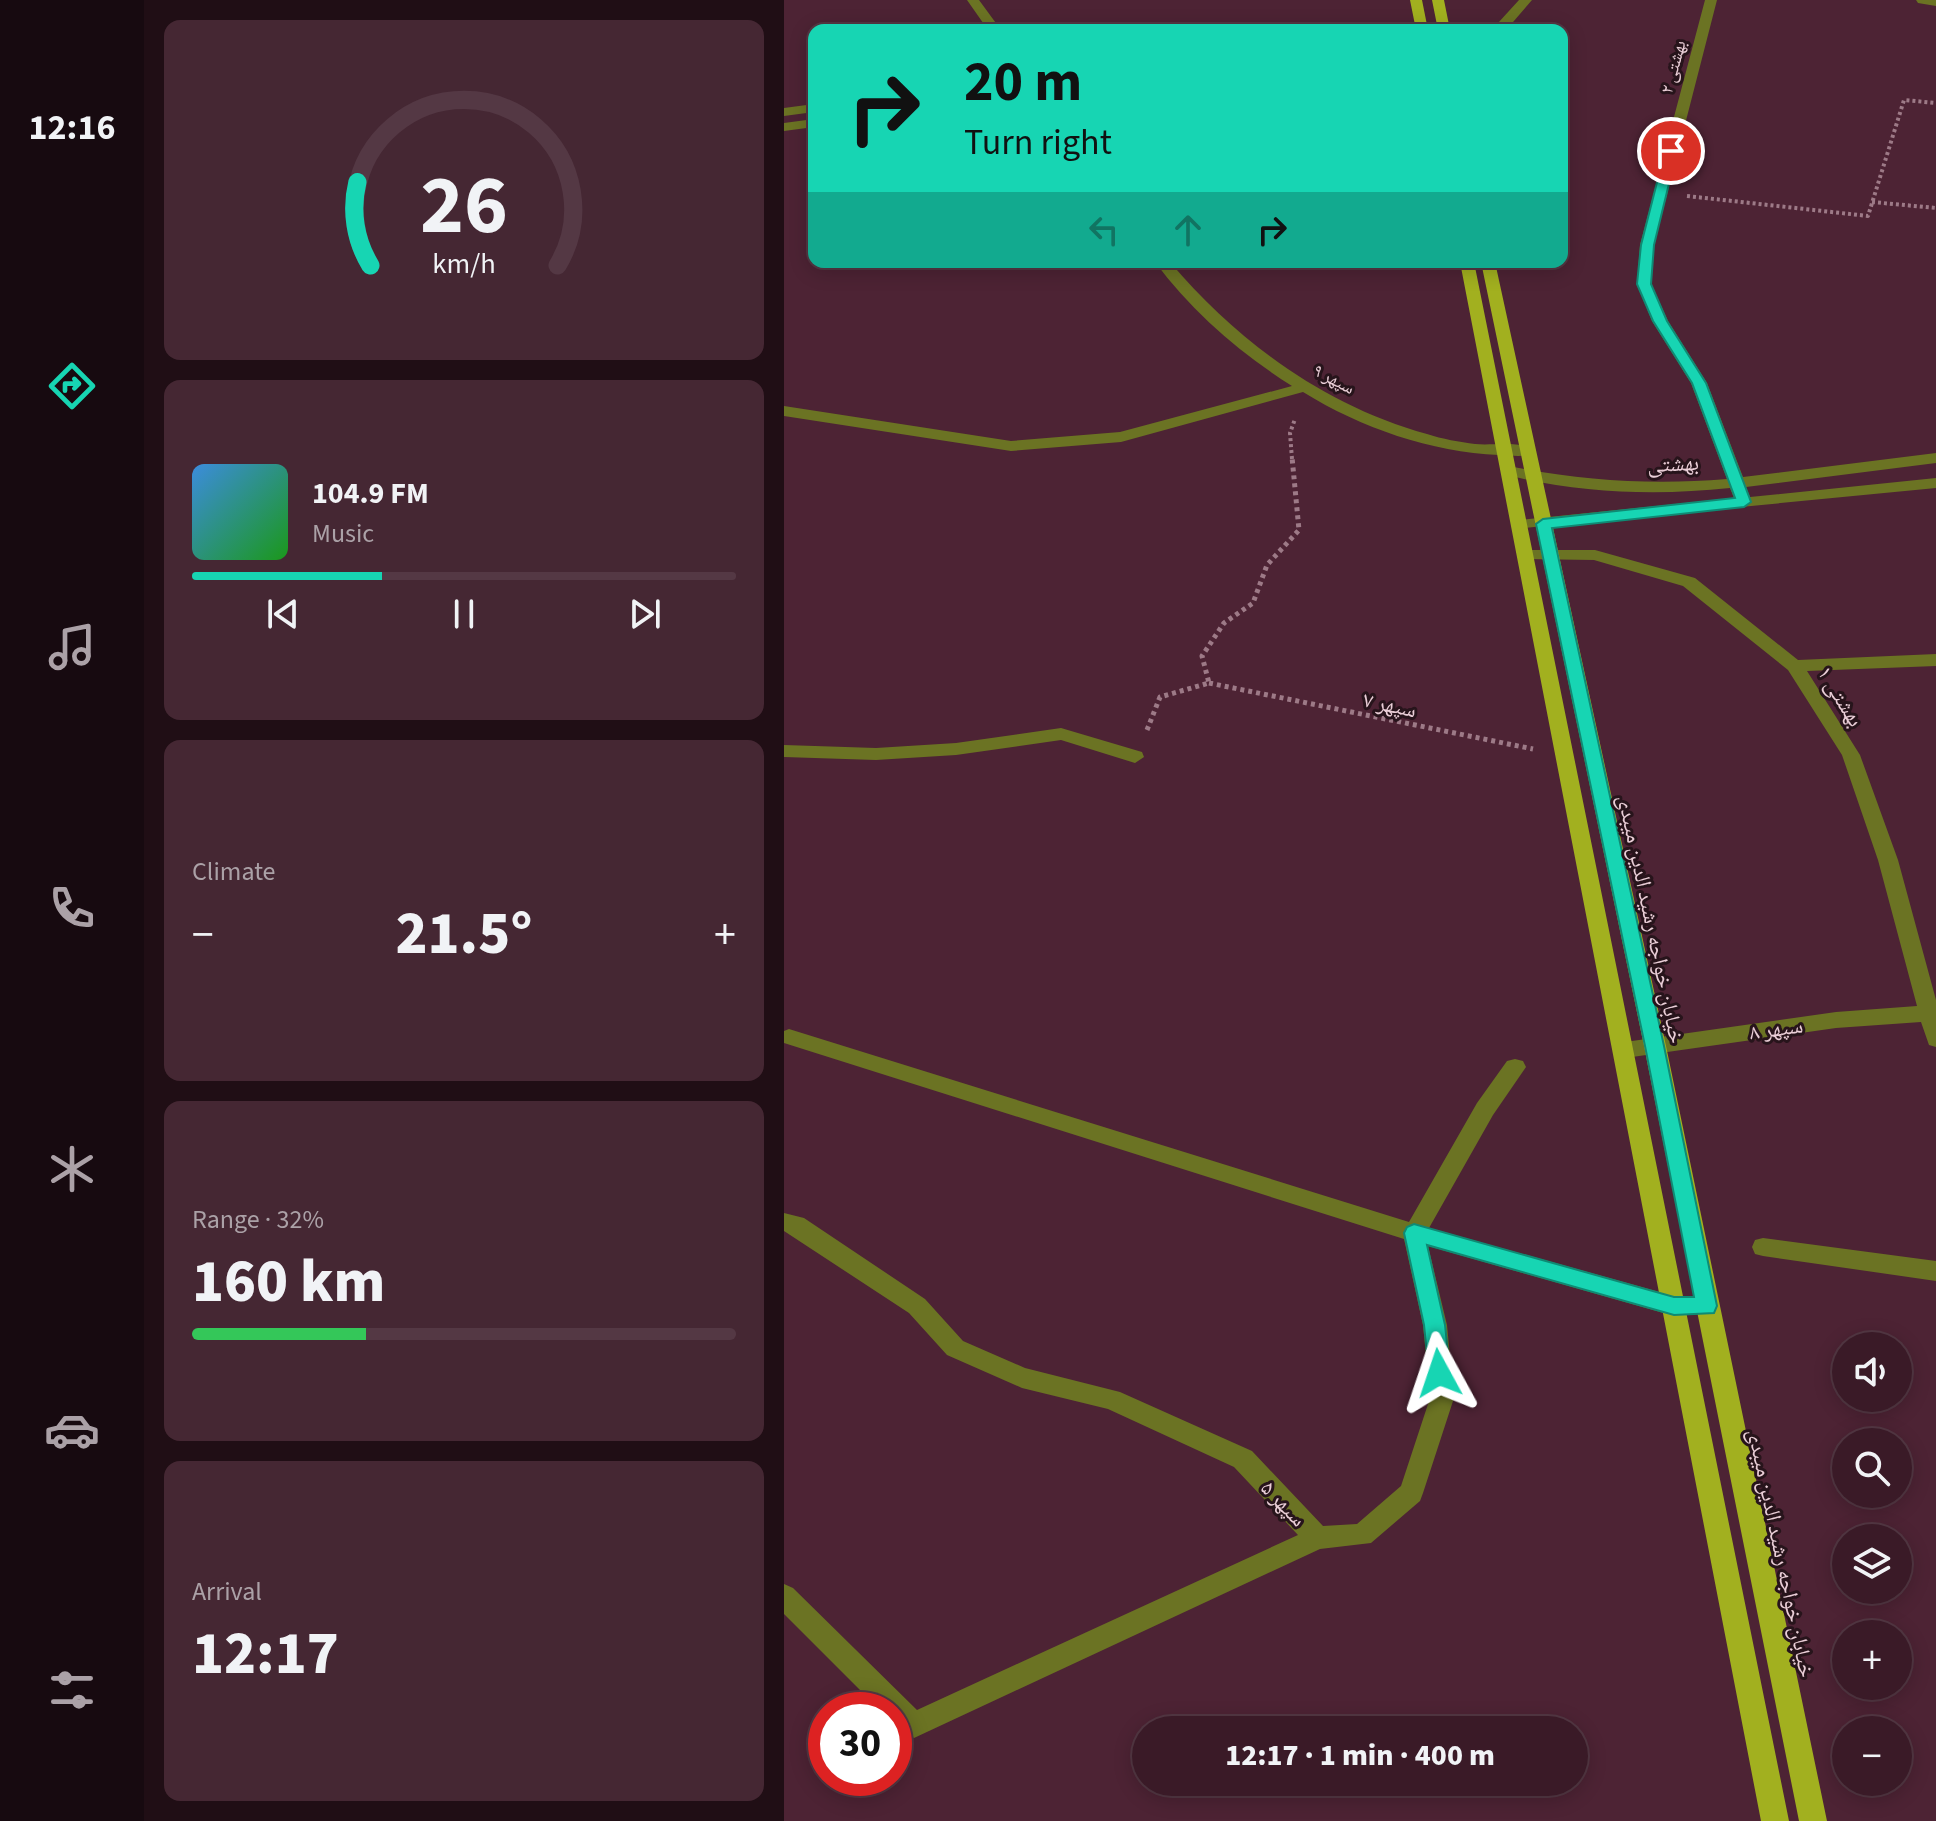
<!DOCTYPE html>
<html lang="en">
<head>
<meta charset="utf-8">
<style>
  body { margin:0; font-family:"Source Sans 3","Noto Naskh Arabic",sans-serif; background:#452733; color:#f1f3f6; height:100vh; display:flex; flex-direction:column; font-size:30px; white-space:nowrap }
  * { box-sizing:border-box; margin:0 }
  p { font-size:26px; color:#aba1a7 }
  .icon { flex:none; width:44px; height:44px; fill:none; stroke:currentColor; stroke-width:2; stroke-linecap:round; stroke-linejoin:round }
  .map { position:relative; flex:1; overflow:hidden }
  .side { display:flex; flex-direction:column; gap:20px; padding:20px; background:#200e15; width:640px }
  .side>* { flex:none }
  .banner { position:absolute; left:24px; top:24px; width:760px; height:244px; border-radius:16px; box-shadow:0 4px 20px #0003,0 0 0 2px #543844; background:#17d5b3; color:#111; overflow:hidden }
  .fabs { position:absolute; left:1048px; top:1332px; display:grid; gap:16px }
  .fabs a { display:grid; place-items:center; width:80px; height:80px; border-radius:50%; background:#3a1a27; box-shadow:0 4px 20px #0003,0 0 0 2px #543844; font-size:40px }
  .speed { position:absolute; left:24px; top:1692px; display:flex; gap:16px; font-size:40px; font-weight:700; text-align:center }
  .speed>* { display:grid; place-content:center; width:104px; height:104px; border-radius:50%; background:#3a1a27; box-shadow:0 4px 20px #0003,0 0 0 2px #543844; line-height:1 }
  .speed .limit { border:12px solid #d22; background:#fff; color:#111 }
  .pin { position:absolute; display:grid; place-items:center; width:68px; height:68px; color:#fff; margin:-34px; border:4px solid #fff; border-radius:50%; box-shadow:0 2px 8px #0007 }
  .me { position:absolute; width:88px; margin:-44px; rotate:355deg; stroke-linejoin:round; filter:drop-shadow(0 0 6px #0008) }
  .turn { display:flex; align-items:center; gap:28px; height:168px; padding:0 24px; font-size:36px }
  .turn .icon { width:104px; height:104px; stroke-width:2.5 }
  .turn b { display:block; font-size:56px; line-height:68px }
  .lanes { display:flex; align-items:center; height:76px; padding:0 24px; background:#0003; justify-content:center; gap:40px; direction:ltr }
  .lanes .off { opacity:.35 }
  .big { font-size:60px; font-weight:800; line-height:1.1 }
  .side .widget { flex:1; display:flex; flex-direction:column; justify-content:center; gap:12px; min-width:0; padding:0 28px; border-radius:16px; background:#452733 }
  .side .dial { align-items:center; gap:0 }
  .dial svg { height:208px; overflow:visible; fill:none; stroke:#543844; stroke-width:7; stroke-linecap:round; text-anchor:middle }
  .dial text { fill:#f1f3f6; stroke:none }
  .song { display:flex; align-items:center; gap:24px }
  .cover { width:96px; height:96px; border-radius:12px; background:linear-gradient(135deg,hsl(210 70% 55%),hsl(120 70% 35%)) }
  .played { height:8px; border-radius:4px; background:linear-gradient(90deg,#17d5b3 35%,#543844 35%) }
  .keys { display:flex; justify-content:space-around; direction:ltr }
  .heat { display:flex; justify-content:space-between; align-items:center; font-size:44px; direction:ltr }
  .charge { height:12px; border-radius:6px; background:linear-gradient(90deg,#34c759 32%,#543844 0) }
  .trip { position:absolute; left:348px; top:1716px; width:456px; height:80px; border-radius:40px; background:#3a1a27; box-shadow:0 4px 20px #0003,0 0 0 2px #543844; font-weight:800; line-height:80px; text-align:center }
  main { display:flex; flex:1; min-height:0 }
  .menu { display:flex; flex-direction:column; width:144px; justify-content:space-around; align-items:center; background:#170a10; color:#aba1a7 }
  .menu .icon { width:56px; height:56px }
  .menu .selected { color:#17d5b3 }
  .menu b { font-size:36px; color:#f1f3f6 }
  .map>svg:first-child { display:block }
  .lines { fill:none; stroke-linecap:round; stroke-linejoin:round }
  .path-far1 { stroke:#9d7a87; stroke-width:4; stroke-dasharray:3 3; stroke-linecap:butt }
  .path { stroke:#9d7a87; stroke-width:5; stroke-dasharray:4 4; stroke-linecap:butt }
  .minor { fill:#6b7323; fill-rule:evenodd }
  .major { fill:#a2b01f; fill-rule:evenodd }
  .route { fill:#17d5b3; stroke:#0f8a74; stroke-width:2 }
  .labels { text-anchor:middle; stroke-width:6; stroke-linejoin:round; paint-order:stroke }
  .far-street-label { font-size:18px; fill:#eaced7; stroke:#27141b }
  .street-label { font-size:22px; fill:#eaced7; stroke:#27141b }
</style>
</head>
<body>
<main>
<nav class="menu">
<b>12:16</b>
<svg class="icon selected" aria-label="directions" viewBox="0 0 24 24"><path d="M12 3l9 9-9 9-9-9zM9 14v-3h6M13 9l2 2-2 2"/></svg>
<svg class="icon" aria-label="music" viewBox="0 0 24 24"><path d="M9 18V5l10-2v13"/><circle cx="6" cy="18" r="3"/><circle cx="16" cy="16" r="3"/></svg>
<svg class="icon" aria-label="phone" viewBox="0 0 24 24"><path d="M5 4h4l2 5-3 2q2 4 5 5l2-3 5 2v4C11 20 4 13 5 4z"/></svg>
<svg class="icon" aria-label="climate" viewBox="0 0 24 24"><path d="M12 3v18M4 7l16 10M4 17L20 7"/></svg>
<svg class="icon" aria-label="car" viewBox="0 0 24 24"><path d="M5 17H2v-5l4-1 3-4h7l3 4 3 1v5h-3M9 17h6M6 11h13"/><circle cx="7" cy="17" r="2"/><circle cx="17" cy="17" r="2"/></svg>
<svg class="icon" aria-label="filters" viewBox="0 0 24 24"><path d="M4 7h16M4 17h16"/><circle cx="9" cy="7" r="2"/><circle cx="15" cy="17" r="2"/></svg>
</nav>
<section class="side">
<div class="widget dial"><svg viewBox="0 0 100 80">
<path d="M14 69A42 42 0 1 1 86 69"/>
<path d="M14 69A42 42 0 0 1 9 37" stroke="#17d5b3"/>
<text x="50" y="56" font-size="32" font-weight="700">26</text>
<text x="50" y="72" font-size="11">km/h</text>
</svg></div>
<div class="widget">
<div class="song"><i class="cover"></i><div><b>104.9 FM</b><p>Music</p></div></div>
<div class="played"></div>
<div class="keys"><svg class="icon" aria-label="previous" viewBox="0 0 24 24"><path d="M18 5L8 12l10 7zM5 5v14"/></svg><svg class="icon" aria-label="pause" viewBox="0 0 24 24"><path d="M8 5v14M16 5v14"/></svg><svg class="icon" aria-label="next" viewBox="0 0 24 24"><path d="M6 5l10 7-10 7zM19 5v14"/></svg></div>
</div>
<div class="widget"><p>Climate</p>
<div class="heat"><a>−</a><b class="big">21.5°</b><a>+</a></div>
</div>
<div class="widget"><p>Range · 32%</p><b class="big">160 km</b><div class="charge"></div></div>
<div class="widget"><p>Arrival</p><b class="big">12:17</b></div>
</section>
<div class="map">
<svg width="1152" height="1821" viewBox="0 0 1152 1821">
  <rect width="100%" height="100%" fill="#4d2334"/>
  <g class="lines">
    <!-- path-far1 -->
    <path class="path-far1" d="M903 196 1084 216 1120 100 1152 103
      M1088 202 1152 208
      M508 459 506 433 511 419"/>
    <!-- path -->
    <path class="path" d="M425 683 749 749
      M363 730 376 697 425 683 418 656 440 623 469 603 483 565 515 530 508 457"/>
    <!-- minor -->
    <path class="minor" d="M183 0H195L217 30H204Z
      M735 0H748L723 29 694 30 714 23Z
      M921 0H933L870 245 867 284 884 321 923 383 959 477 1152 453V463L962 487 966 497 1152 478V488L730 529 728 525 730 521 736 520 950 498 946 488C870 496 793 493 719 474L717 471 725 466C798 481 869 485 943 479L907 383 868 321 853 284 856 245Z
      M1132 0H1152V6L1134 3Z
      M30 104V112L0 116V108Z
      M30 119V127L0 131V123Z
      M371 262H386C454 342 541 406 643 434 658 439 676 442 691 444 708 446 739 440 751 451 742 459 727 455 715 455 647 452 577 428 519 392L337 442 227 451 0 416V406L227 441 336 432 508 386C456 353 408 312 371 262Z
      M742 550H811L911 578 1014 660 1152 654V666L1023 671 1076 755 1114 860 1152 1000V1047L1145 1045 1137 1022 1052 1028 841 1058 834 1056 830 1050 834 1044 841 1042 1052 1012 1133 1006 1094 860 1058 755 1004 670 899 586 810 560 736 559 733 555Z
      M277 728 358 752 360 757 351 763 277 740 172 755 92 760 0 757V745L92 748 172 743Z
      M5 1029 625 1222 693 1103 723 1061 731 1059 739 1061 742 1067 709 1115 645 1228 890 1296 930 1299 934 1306 930 1313 890 1316 644 1246 663 1325 670 1398 639 1493 636 1501 587 1543 536 1549 130 1738 121 1734 110 1724V1710H96L0 1614V1584L9 1588 133 1710 514 1535 450 1467 324 1409 238 1388 163 1355 125 1313 0 1231V1213L20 1218 141 1299 179 1341 241 1368 336 1392 468 1451 539 1526 573 1524 617 1486 646 1398 639 1325 620 1239 0 1043V1031Z
      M979 1238 1152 1261V1281L979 1256 971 1254 968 1247 971 1240Z"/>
    <!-- major -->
    <path class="major" d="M626 0H638L644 30H632Z
      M648 0H660L666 30H654Z
      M676 262H690L1005 1821H977Z
      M697 262H711L882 1046 1043 1821H1015L860 1046Z"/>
  </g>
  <!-- route -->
  <path class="route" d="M887 147 893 151 870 245 867 284 883 321 922 383 967 502 960 507 768 528 880 1046 933 1306 930 1313 890 1315 643 1245 661 1325 666 1373 663 1380 655 1383 648 1380 645 1373 640 1325 620 1233 623 1227 630 1224 890 1297H910L861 1046 752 524 759 519 951 498 908 383 869 321 853 284 857 245 881 151Z"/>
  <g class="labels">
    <!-- far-street labels -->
    <g class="far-street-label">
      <text transform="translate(889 67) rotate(-75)" y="6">بهشتی ۲</text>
      <text transform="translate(550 379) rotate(28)" y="6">سپهر ۹</text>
    </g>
    <!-- street labels -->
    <g class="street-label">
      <text transform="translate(889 463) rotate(-3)" y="8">بهشتی</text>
      <text transform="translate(1057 696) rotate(58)" y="8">بهشتی ۱</text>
      <text transform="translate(606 704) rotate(12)" y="8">سپهر ۷</text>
      <text transform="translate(868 919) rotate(78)" y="8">خیابان خواجه رشید الدین میبدی</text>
      <text transform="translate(992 1028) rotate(-8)" y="8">سپهر ۸</text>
      <text transform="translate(500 1503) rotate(46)" y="8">سپهر ۵</text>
      <text transform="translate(998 1553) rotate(78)" y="8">خیابان خواجه رشید الدین میبدی</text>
    </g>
  </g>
</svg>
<div class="fabs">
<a><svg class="icon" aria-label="sound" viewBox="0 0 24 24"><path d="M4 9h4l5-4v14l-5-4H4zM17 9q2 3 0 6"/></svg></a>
<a><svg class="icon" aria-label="search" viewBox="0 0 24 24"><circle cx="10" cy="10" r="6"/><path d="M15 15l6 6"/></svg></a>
<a><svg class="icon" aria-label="layers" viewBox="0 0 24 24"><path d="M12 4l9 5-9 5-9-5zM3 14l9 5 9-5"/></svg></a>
<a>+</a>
<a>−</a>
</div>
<div class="speed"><div class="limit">30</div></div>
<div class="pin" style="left:887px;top:151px;background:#d93025"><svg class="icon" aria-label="arrive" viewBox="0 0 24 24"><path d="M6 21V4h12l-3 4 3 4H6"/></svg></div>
<svg class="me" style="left:655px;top:1373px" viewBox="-20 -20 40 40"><path d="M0-17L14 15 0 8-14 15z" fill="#17d5b3" stroke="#fff" stroke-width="4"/></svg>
<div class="trip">12:17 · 1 min · 400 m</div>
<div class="banner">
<div class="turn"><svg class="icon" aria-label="right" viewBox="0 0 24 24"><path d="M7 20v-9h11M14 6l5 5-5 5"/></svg><div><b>20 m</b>Turn right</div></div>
<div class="lanes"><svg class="icon off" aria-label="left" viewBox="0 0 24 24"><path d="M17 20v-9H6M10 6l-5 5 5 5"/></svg><svg class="icon off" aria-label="ahead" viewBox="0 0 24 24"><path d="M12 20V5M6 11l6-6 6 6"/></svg><svg class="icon" aria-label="right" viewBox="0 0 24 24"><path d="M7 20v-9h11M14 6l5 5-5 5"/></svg></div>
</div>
</div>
</main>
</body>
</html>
